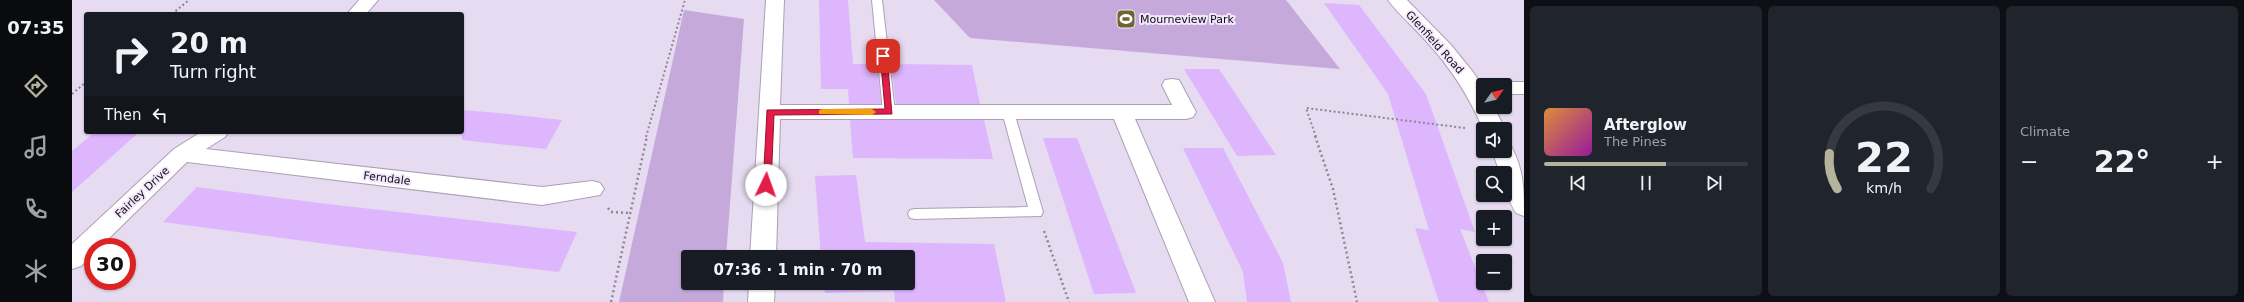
<!DOCTYPE html>
<html lang="en">
<head>
<meta charset="utf-8">
<style>
  body { margin:0; font-family:"DejaVu Sans",sans-serif; background:#20242c; color:#f1f3f6; height:100vh; display:flex; flex-direction:column; font-size:15px; white-space:nowrap }
  * { box-sizing:border-box; margin:0 }
  p { font-size:13px; color:#9ea1a6 }
  .icon { flex:none; width:22px; height:22px; fill:none; stroke:currentColor; stroke-width:2; stroke-linecap:round; stroke-linejoin:round }
  .map { position:relative; flex:1; overflow:hidden }
  .panel { display:flex; flex-direction:column; gap:6px; padding:6px; background:#0d0f14; width:720px }
  .panel>* { flex:none }
  .guide { position:absolute; left:12px; top:12px; width:380px; height:122px; border-radius:4px; box-shadow:0 1px 3px #0004; background:#171b24; color:#f1f3f6; overflow:hidden }
  .needle { width:26px; rotate:56deg }
  .buttons { position:absolute; left:1404px; top:78px; display:grid; gap:8px }
  .buttons a { display:grid; place-items:center; width:36px; height:36px; border-radius:4px; background:#171b24; box-shadow:0 1px 3px #0004; font-size:20px }
  .speed { position:absolute; left:12px; top:238px; display:flex; gap:8px; font-size:20px; font-weight:700; text-align:center }
  .speed>* { display:grid; place-content:center; width:52px; height:52px; border-radius:50%; background:#171b24; box-shadow:0 1px 3px #0004; line-height:1 }
  .speed .limit { border:6px solid #d22; background:#fff; color:#111 }
  .pin { position:absolute; display:grid; place-items:center; width:34px; height:34px; color:#fff; margin:-17px; border-radius:8px; box-shadow:0 2px 6px #0006 }
  .me { position:absolute; width:44px; margin:-22px; rotate:3deg; stroke-linejoin:round; filter:drop-shadow(0 0 3px #0008) }
  .turn { display:flex; align-items:center; gap:14px; height:84px; padding:0 20px; font-size:18px }
  .turn .icon { width:52px; height:52px; stroke-width:2.5 }
  .turn b { display:block; font-size:28px; line-height:34px }
  .then { display:flex; align-items:center; height:38px; padding:0 20px; background:#0003; gap:8px; font-size:15px }
  .big { font-size:30px; font-weight:600; line-height:1.1 }
  .panel .tile { flex:1; display:flex; flex-direction:column; justify-content:center; gap:6px; min-width:0; padding:0 14px; border-radius:6px; background:#20242c }
  .panel .dial { align-items:center; gap:0 }
  .dial svg { height:104px; overflow:visible; fill:none; stroke:#363941; stroke-width:7; stroke-linecap:round; text-anchor:middle }
  .dial text { fill:#f1f3f6; stroke:none }
  .song { display:flex; align-items:center; gap:12px }
  .cover { width:48px; height:48px; border-radius:6px; background:linear-gradient(135deg,hsl(30 70% 55%),hsl(300 70% 35%)) }
  .played { height:4px; border-radius:2px; background:linear-gradient(90deg,#b6b39d 60%,#363941 60%) }
  .keys { display:flex; justify-content:space-around; direction:ltr }
  .heat { display:flex; justify-content:space-between; align-items:center; font-size:22px; direction:ltr }
  .panel .tiles { flex:1; display:grid; gap:6px; grid-template-columns:repeat(3,1fr) }
  .trip { position:absolute; left:609px; top:250px; width:234px; height:40px; border-radius:4px; background:#171b24; box-shadow:0 1px 3px #0004; font-weight:600; line-height:40px; text-align:center }
  main { display:flex; flex:1; min-height:0 }
  .dock { display:flex; flex-direction:column; width:72px; justify-content:space-around; align-items:center; background:#090b0e; color:#9ea1a6 }
  .dock .icon { width:28px; height:28px }
  .dock .on { color:#b6b39d }
  .dock b { font-size:18px; color:#f1f3f6 }
  .map>svg:first-child { display:block }
  .green { fill:#c4a9da }
  .building { fill:#ddb6fe }
  .lines { fill:none; stroke-linecap:round; stroke-linejoin:round }
  .service-casing { stroke:#aba0b4; stroke-width:2 }
  .minor-casing { stroke:#aba0b4; stroke-width:2 }
  .path-far1 { stroke:#8e8695; stroke-width:2; stroke-dasharray:2 2.5; stroke-linecap:butt }
  .path { stroke:#8e8695; stroke-width:2.5; stroke-dasharray:2 3; stroke-linecap:butt }
  .service { fill:#fff; fill-rule:evenodd }
  .minor { fill:#fff; fill-rule:evenodd }
  .route { fill:#e11d48; stroke:#92132f }
  .slow { fill:#f59e0b }
  .labels { text-anchor:middle; stroke-width:4; stroke-linejoin:round; paint-order:stroke }
  .poi-label { font-size:11px; fill:#0f0b12; stroke:#f3e8fd; text-anchor:start }
  .street-label { font-size:11px; fill:#0f0b12; stroke:#f3e8fd }
</style>
</head>
<body>
<main>
<nav class="dock">
<b>07:35</b>
<svg class="icon on" aria-label="directions" viewBox="0 0 24 24"><path d="M12 3l9 9-9 9-9-9zM9 14v-3h6M13 9l2 2-2 2"/></svg>
<svg class="icon" aria-label="music" viewBox="0 0 24 24"><path d="M9 18V5l10-2v13"/><circle cx="6" cy="18" r="3"/><circle cx="16" cy="16" r="3"/></svg>
<svg class="icon" aria-label="phone" viewBox="0 0 24 24"><path d="M5 4h4l2 5-3 2q2 4 5 5l2-3 5 2v4C11 20 4 13 5 4z"/></svg>
<svg class="icon" aria-label="climate" viewBox="0 0 24 24"><path d="M12 3v18M4 7l16 10M4 17L20 7"/></svg>
</nav>
<div class="map">
<svg width="1452" height="302" viewBox="0 0 1452 302">
  <rect width="100%" height="100%" fill="#e6dbf0"/>
  <!-- green -->
  <path class="green" d="M862 0H1214L1268 69 898 38Z
    M612 10 672 19 654 257H616V283H652L651 302H547Z"/>
  <!-- building -->
  <path class="building" d="M747 0H776L781 64H805L809 104H777L776 89H749Z
    M1252 3 1287 5 1354 94 1403 232 1388 229 1417 302H1367L1343 228 1357 230 1316 94Z
    M819 64 900 65 908 104H824Z
    M1112 69H1147L1204 155 1165 156Z
    M390 110 426 113 490 120 474 149 390 140Z
    M778 120H912L921 159 781 158Z
    M23 132H67L0 192V151Z
    M971 138H1005L1064 293 1022 294Z
    M1111 148H1151L1211 263 1219 302H1175L1171 272Z
    M784 175 793 242 922 244 934 302H823L822 291 753 293 752 283H836V257H749L743 176Z
    M125 187 255 204 505 232 487 272 262 245 91 222Z"/>
  <g class="lines">
    <!-- service casing -->
    <g class="service-casing">
      <path id="service" d="M800 0H810L823 112 817 116 811 112Z
        M936 108 942 112 971 212 969 216 843 219 838 218 836 214 838 210 843 209 956 207 930 112Z"/>
    </g>
    <!-- minor casing -->
    <g class="minor-casing">
      <path id="minor" d="M287 0H306L294 14H275Z
        M694 0H712L708 105H1100L1090 85 1093 80 1100 79 1107 80 1124 112 1121 117 1114 119H1063L1143 302H1117L1042 119H708L704 257H678Z
        M1316 0H1335L1379 45 1401 72 1411 87V107H1422L1433 129H1411C1397 96 1379 68 1354 41 1342 27 1327 15 1316 0Z
        M1433 82H1452V94H1433V85H1425Z
        M129 132H156L153 137 134 149 470 187 520 181 528 183 532 189 528 195 470 205 115 162 28 247H21V254L9 266 0 269V244L102 149Z
        M1433 144 1439 146C1452 170 1452 189 1452 216L1444 213C1436 200 1433 188 1433 173H1428L1420 151H1433Z
        M677 283H703L702 302H676Z"/>
    </g>
    <!-- path-far1 -->
    <path class="path-far1" d="M100 14 117 0
      M0 94 14 82
      M574 137 613 0
      M1244 137 1234 108 1393 128"/>
    <!-- path -->
    <path class="path" d="M1243 136 1261 189 1285 302
      M536 208 539 212 558 213
      M972 231 997 302
      M539 302 575 136"/>
    <!-- service -->
    <use href="#service" class="service"/>
    <!-- minor -->
    <use href="#minor" class="minor"/>
  </g>
  <!-- route -->
  <path class="route" d="M808 54 815 56 820 114 702 115 699 185 694 188 691 187 695 110 813 109Z"/>
  <!-- slow -->
  <path class="slow" d="M750 109H800L804 112 800 115 747 114V110Z"/>
  <!-- icons -->
  <defs>
    <g id="stadium-square" transform="scale(1)"><rect x="-9" y="-9" width="18" height="18" rx="4" fill="#6e6531" stroke="#f3e8fd"/><path d="M0-5a6.5 5 0 1 0 0 10a6.5 5 0 1 0 0-10ZM-3.5-1.8h7v3.6h-7Z" fill="#fff"/></g>
  </defs>
  <g fill-rule="evenodd">
    <use href="#stadium-square" x="1054" y="19"/>
  </g>
  <g class="labels">
    <!-- poi labels -->
    <g class="poi-label">
      <text x="1068" y="23">Mourneview Park</text>
    </g>
    <!-- street labels -->
    <g class="street-label">
      <text transform="translate(1363 42) rotate(48)" y="4">Glenfield Road</text>
      <text transform="translate(315 178) rotate(7)" y="4">Ferndale</text>
      <text transform="translate(70 192) rotate(-43)" y="4">Fairley Drive</text>
    </g>
  </g>
</svg>
<div class="buttons">
<a><svg class="needle" viewBox="-14 -14 28 28"><path d="M0-13l5 13h-10z" fill="#e53935"/><path d="M0 13l5-13h-10z" fill="#9ea1a6"/></svg></a>
<a><svg class="icon" aria-label="sound" viewBox="0 0 24 24"><path d="M4 9h4l5-4v14l-5-4H4zM17 9q2 3 0 6"/></svg></a>
<a><svg class="icon" aria-label="search" viewBox="0 0 24 24"><circle cx="10" cy="10" r="6"/><path d="M15 15l6 6"/></svg></a>
<a>+</a>
<a>−</a>
</div>
<div class="speed"><div class="limit">30</div></div>
<div class="pin" style="left:811px;top:56px;background:#d93025"><svg class="icon" aria-label="arrive" viewBox="0 0 24 24"><path d="M6 21V4h12l-3 4 3 4H6"/></svg></div>
<svg class="me" style="left:694px;top:185px" viewBox="-20 -20 40 40"><circle r="19" fill="#fff"/><path d="M0-13L10 11 0 6-10 11z" fill="#e11d48"/></svg>
<div class="trip">07:36 · 1 min · 70 m</div>
<div class="guide">
<div class="turn"><svg class="icon" aria-label="right" viewBox="0 0 24 24"><path d="M7 20v-9h11M14 6l5 5-5 5"/></svg><div><b>20 m</b>Turn right</div></div>
<div class="then">Then<svg class="icon" aria-label="left" viewBox="0 0 24 24"><path d="M17 20v-9H6M10 6l-5 5 5 5"/></svg></div>
</div>
</div>
<section class="panel">
<div class="tiles">
<div class="tile">
<div class="song"><i class="cover"></i><div><b>Afterglow</b><p>The Pines</p></div></div>
<div class="played"></div>
<div class="keys"><svg class="icon" aria-label="previous" viewBox="0 0 24 24"><path d="M18 5L8 12l10 7zM5 5v14"/></svg><svg class="icon" aria-label="pause" viewBox="0 0 24 24"><path d="M8 5v14M16 5v14"/></svg><svg class="icon" aria-label="next" viewBox="0 0 24 24"><path d="M6 5l10 7-10 7zM19 5v14"/></svg></div>
</div>
<div class="tile dial"><svg viewBox="0 0 100 80">
<path d="M14 69A42 42 0 1 1 86 69"/>
<path d="M14 69A42 42 0 0 1 8 42" stroke="#b6b39d"/>
<text x="50" y="56" font-size="32" font-weight="700">22</text>
<text x="50" y="72" font-size="11">km/h</text>
</svg></div>
<div class="tile"><p>Climate</p>
<div class="heat"><a>−</a><b class="big">22°</b><a>+</a></div>
</div>
</div>
</section>
</main>
</body>
</html>
